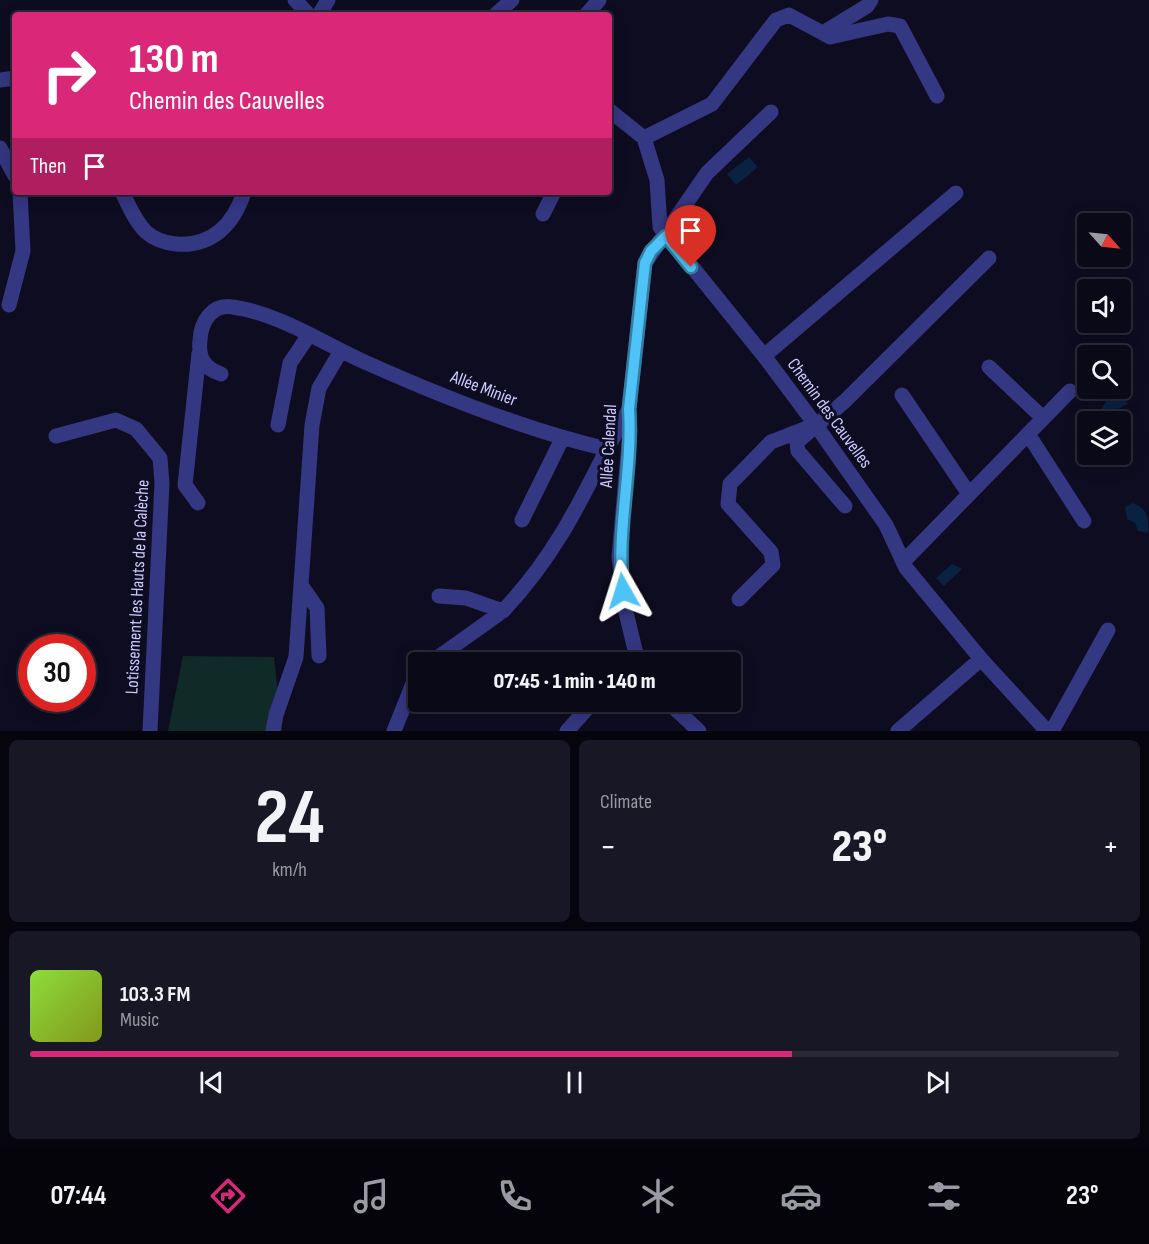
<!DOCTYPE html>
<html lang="en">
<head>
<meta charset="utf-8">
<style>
  body { margin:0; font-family:"Sofia Sans Condensed",sans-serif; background:#181725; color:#f1f3f6; height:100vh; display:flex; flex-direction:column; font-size:22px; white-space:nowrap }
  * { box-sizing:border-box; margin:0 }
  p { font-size:20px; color:#999aa2 }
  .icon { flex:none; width:33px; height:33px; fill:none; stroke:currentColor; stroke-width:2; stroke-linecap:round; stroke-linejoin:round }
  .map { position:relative; height:731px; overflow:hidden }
  .panel { display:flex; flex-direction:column; gap:9px; padding:9px; background:#06050d; flex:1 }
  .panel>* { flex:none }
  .hud { position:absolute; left:12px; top:12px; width:600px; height:183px; border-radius:6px; box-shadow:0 3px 15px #0003,0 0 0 2px #2a2a37; background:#db2777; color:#fff; overflow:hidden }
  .needle { width:39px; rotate:117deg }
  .controls { position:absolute; left:1077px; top:213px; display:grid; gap:12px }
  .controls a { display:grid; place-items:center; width:54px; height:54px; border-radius:6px; background:#0a0918; box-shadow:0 3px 15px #0003,0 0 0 2px #2a2a37; font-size:30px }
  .speed { position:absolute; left:18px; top:634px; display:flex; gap:12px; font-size:30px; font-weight:700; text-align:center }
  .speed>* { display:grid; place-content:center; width:78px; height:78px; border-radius:50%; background:#0a0918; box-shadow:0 3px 15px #0003,0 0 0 2px #2a2a37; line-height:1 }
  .speed .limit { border:9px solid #d22; background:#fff; color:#111 }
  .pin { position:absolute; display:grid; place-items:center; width:51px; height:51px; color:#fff; margin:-62px -26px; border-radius:50% 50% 50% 0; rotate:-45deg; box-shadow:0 0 6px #0007 }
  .pin .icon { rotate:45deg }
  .me { position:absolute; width:66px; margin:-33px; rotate:354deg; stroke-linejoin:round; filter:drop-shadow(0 0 4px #0008) }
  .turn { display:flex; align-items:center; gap:21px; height:126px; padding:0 18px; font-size:27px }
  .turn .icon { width:78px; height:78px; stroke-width:2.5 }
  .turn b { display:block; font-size:42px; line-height:51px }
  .then { display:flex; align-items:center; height:57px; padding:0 18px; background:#0003; gap:12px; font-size:22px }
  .big { font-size:45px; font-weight:800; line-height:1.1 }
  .panel .widget { flex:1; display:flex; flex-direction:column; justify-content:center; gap:9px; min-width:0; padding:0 21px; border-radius:9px; background:#181725 }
  .panel .dial { align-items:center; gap:0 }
  .dial b { font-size:78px; line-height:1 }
  .song { display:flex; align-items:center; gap:18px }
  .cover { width:72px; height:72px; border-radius:9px; background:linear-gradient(135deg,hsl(90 70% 55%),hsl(70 70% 35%)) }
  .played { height:6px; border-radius:3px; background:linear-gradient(90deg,#db2777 70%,#2a2a37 70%) }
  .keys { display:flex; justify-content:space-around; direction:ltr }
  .heat { display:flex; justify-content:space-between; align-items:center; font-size:33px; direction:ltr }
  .panel .tiles { flex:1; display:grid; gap:9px; grid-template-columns:1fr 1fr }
  .widget:last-child { grid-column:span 2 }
  .trip { position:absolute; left:408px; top:652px; width:333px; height:60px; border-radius:6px; background:#0a0918; box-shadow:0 3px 15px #0003,0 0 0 2px #2a2a37; font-weight:800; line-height:60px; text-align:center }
  .tabs { display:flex; height:96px; justify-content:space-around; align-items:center; background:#04040a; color:#999aa2 }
  .tabs .icon { width:42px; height:42px }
  .tabs .active { color:#db2777 }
  .tabs b { font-size:27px; color:#f1f3f6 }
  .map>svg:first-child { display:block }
  .green { fill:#0f2a27 }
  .water { fill:#092242 }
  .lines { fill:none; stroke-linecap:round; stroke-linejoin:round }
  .minor { stroke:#343781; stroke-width:15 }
  .route-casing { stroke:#337fa1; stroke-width:15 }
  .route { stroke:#4fc3f7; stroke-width:10 }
  .labels { text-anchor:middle; stroke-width:6; stroke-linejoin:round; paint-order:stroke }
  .street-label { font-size:18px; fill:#cdcbff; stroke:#0e0c20 }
</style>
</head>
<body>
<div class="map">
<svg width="1149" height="731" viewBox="0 0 1149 731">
  <rect width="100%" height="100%" fill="#0e0c20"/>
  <!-- green -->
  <path class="green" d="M183 656 274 657 282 731H168Z"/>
  <!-- water -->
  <path class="water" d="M749 157 758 167 736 185 727 174Z
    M1097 388 1116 389 1128 404 1108 414 1102 408 1106 402 1094 392Z
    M1133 503C1148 509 1149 518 1148 533L1138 531 1135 523 1127 519 1125 507Z
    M952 564 962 569 944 586 936 578Z"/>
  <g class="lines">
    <!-- minor -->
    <path class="minor" d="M295 0 309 15
      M319 15 328 0
      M495 15 512 0
      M586 15 599 0
      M823 33 867 6 871 0
      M0 80 15 78
      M609 110 644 138 657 180 660 227 764 356 815 424 886 525 906 568 981 659 1047 731
      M644 138 712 104 776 20 789 15 830 37 888 24 900 26 937 96
      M0 148 15 176
      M122 192C129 206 135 221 146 232 155 240 165 243 176 244 212 247 234 224 244 192
      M543 214 554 192
      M9 305 23 251 20 192
      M764 356 956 193
      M989 367 1043 418
      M221 374C204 368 198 358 200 340 201 322 212 303 233 307 281 314 324 344 367 363 443 397 525 430 607 449L629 409
      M902 395 969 494
      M278 425 290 363 309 335
      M1028 434 1084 521
      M56 436 116 420 136 429 160 458 162 483 150 731
      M198 503 185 485 199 353
      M845 506 798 451 797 442 845 401 989 258
      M522 520 562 439
      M903 562 1070 391
      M301 585 317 608 319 656
      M439 596 466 598 503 611C551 560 576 511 607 449
      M739 599 773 565 771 552 728 504 730 484 771 442 807 428
      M430 663 503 611
      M641 663 636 654 625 608 619 557 630 431 629 409 645 263 707 173 771 112
      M668 702 699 731
      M273 731 276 715 296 657 312 425 319 388 341 351
      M394 731 418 671
      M567 731 593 702
      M898 731 981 659
      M1052 731 1108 630"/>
  </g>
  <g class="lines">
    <!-- route casing -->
    <g class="route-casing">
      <path id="route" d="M623 591C616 530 633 470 629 409L645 263 651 251 666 236 691 267"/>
    </g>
    <!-- route -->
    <use href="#route" class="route"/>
  </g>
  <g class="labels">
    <!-- street labels -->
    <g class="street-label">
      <text transform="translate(484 388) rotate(21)" y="6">Allée Minier</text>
      <text transform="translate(830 413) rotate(54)" y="6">Chemin des Cauvelles</text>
      <text transform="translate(608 446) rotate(-87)" y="6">Allée Calendal</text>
      <text transform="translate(137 587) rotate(-87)" y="6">Lotissement les Hauts de la Calèche</text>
    </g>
  </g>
</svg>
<div class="controls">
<a><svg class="needle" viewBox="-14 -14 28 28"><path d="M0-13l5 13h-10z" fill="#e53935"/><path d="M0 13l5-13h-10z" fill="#999aa2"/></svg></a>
<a><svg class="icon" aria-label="sound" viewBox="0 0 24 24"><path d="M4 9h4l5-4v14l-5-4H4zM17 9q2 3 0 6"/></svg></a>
<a><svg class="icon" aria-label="search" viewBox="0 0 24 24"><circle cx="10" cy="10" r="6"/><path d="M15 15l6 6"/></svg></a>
<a><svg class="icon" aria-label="layers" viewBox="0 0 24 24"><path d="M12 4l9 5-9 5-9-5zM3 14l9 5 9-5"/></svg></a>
</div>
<div class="speed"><div class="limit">30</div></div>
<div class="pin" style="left:691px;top:267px;background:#d93025"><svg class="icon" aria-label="arrive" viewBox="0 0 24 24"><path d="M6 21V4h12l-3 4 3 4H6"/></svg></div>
<svg class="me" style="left:623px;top:591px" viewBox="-20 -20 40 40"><path d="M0-17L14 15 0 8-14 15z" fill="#4fc3f7" stroke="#fff" stroke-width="4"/></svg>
<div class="trip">07:45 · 1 min · 140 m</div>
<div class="hud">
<div class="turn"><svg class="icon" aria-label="right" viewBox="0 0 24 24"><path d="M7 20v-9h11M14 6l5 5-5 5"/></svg><div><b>130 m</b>Chemin des Cauvelles</div></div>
<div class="then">Then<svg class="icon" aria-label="arrive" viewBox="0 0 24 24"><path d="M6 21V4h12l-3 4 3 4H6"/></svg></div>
</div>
</div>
<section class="panel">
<div class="tiles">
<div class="widget dial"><b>24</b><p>km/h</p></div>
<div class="widget"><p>Climate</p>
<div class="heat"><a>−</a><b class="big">23°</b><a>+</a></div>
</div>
<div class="widget">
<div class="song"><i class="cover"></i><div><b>103.3 FM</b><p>Music</p></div></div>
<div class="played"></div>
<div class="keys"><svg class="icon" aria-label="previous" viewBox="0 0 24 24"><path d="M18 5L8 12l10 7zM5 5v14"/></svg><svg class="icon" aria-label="pause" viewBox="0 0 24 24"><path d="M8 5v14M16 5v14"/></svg><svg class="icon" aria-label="next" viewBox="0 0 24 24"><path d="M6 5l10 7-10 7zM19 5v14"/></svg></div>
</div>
</div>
</section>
<nav class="tabs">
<b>07:44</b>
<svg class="icon active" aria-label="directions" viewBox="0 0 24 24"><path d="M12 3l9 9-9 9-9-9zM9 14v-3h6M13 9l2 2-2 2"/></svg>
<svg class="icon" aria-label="music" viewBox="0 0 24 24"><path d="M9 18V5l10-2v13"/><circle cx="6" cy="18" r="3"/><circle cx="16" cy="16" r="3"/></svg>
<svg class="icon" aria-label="phone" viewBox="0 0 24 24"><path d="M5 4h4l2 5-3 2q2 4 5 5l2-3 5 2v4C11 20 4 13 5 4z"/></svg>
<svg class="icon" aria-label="climate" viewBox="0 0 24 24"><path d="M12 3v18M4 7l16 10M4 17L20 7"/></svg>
<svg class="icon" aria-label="car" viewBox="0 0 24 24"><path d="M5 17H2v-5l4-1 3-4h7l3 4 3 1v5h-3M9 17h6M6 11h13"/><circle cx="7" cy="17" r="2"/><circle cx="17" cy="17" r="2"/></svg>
<svg class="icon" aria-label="filters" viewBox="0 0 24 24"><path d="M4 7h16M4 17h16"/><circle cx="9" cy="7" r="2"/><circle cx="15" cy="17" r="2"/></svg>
<b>23°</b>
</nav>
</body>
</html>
